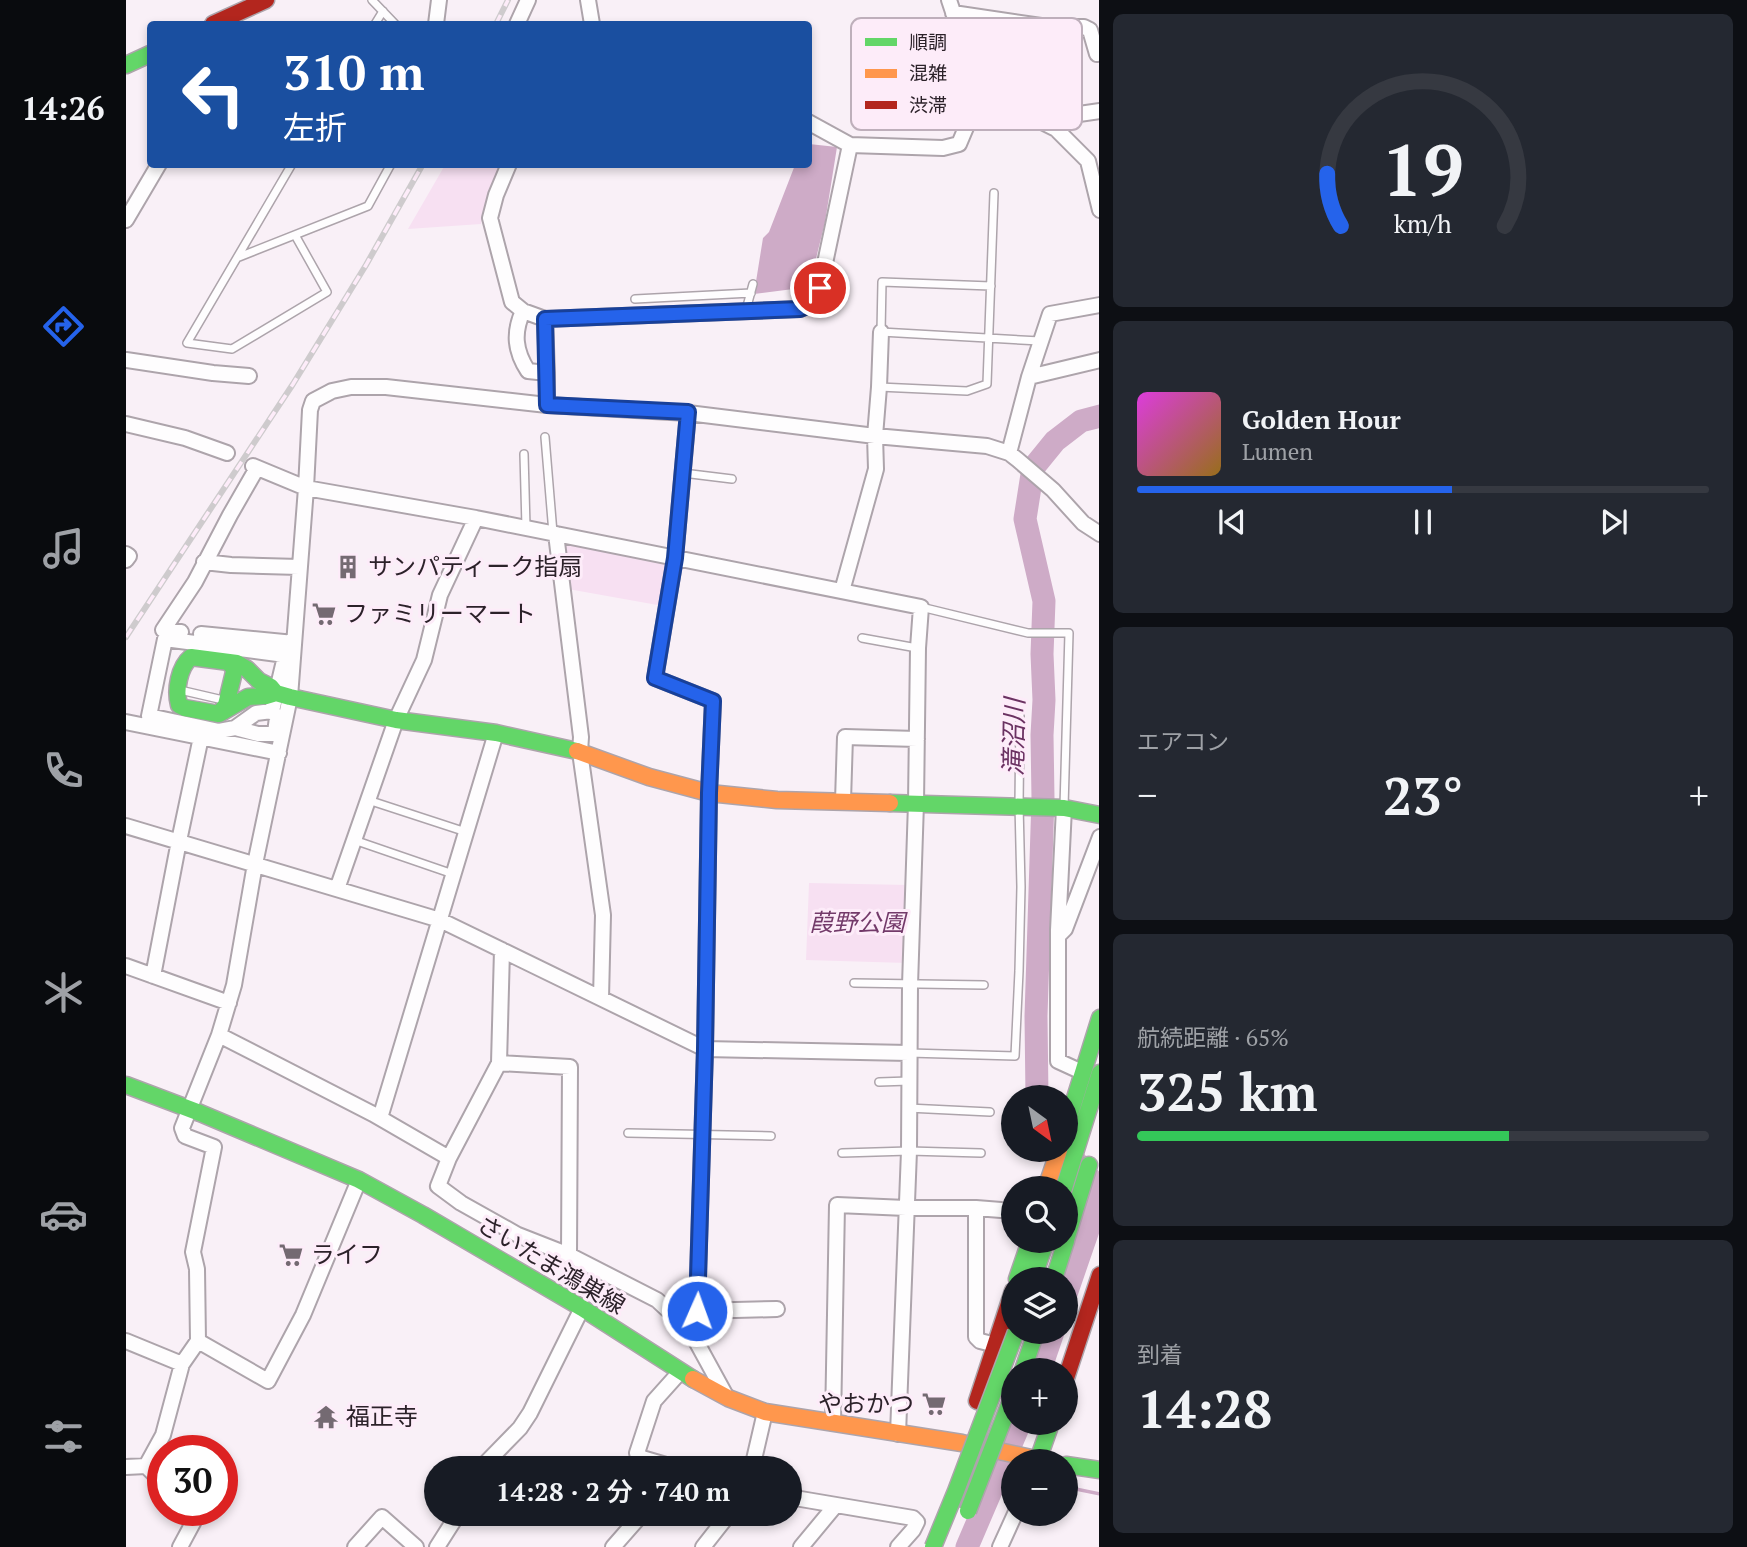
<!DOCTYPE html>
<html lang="ja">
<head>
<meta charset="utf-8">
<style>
  body { margin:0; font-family:"PT Serif","Noto Sans JP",serif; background:#242831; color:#f1f3f6; height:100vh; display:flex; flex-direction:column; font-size:26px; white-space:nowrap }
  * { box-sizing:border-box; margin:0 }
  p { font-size:23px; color:#9ea1a6 }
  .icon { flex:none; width:38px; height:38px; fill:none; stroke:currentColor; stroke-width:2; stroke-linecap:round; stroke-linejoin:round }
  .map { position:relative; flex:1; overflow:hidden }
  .panel { display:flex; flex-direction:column; gap:14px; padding:14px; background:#0d0f14; width:648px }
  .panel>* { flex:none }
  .guide { position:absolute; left:21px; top:21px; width:665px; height:147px; border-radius:7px; box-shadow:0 4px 10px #0003; background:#1a4fa0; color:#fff; overflow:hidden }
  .needle { width:46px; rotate:147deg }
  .fabs { position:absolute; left:875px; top:1085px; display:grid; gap:14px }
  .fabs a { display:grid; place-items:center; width:77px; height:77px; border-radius:50%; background:#171b24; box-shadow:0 4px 10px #0003; font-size:35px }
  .speed { position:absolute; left:21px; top:1435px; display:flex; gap:14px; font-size:35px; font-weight:700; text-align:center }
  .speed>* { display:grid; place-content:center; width:91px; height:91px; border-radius:50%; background:#171b24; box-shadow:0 4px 10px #0003; line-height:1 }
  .speed .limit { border:10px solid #d22; background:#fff; color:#111 }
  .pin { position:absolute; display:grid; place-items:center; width:60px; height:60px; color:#fff; margin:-30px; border:4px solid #fff; border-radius:50%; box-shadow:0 2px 7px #0007 }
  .me { position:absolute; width:77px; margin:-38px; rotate:2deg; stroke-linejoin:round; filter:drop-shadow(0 0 5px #0008) }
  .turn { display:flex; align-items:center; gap:24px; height:147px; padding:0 21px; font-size:32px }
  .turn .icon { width:91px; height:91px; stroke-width:2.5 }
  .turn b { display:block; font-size:49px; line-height:60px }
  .big { font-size:52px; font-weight:600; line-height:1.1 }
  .panel .card { flex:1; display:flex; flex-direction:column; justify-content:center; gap:10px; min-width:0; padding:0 24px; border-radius:10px; background:#242831 }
  .panel .dial { align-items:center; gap:0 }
  .dial svg { height:182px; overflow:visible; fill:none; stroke:#363941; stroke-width:7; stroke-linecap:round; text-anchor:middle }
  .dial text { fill:#f1f3f6; stroke:none }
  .song { display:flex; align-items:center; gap:21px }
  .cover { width:84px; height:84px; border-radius:10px; background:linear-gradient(135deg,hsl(300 70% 55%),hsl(40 70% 35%)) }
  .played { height:7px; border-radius:4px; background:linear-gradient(90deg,#2563eb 55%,#363941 55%) }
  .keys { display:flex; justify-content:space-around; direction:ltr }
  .heat { display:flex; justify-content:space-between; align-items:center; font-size:38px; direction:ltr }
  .charge { height:10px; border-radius:5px; background:linear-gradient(90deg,#34c759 65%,#363941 0) }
  .trip { position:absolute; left:298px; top:1456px; width:378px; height:70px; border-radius:35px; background:#171b24; box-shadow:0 4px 10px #0003; font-weight:600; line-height:70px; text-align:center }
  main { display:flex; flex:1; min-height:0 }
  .menu { display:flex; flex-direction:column; width:126px; justify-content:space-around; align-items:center; background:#090b0e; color:#9ea1a6 }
  .menu .icon { width:49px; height:49px }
  .menu .current { color:#2563eb }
  .menu b { font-size:32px; color:#f1f3f6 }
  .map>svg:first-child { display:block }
  .green { fill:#f7e0f2 }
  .water { fill:#ceabc7 }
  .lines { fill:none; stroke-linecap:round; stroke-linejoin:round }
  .stream { stroke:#ceabc7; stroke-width:3.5 }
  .river { stroke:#ceabc7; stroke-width:23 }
  .lane-casing { stroke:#ada4ab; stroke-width:10 }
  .street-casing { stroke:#ada4ab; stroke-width:18 }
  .fast-casing { stroke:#ada4ab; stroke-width:19 }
  .slow-casing { stroke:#ada4ab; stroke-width:19 }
  .jam-casing { stroke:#ada4ab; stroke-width:19 }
  .lane { stroke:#fefdfe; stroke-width:7 }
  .street { stroke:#fefdfe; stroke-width:14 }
  .fast { stroke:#63d668; stroke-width:16 }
  .slow { stroke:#ff974d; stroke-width:16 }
  .jam { stroke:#b3261e; stroke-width:16 }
  .rail-casing { stroke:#cecbcd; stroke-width:6 }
  .rail { stroke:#fdecf9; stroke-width:3.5; stroke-dasharray:10; stroke-linecap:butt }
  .fast-bridge-casing { stroke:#ada4ab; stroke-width:19; stroke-linecap:butt }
  .fast-bridge { stroke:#63d668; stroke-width:16 }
  .route-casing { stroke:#184099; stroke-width:18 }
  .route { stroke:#2563eb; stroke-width:12 }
  .labels { text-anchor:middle; stroke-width:6; stroke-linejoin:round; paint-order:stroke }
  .poi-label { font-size:24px; fill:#2c222a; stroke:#fdecf9; text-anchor:start }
  .park-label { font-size:24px; font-style:italic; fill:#733a6a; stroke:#fdecf9 }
  .street-label { font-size:24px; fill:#2c222a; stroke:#fdecf9 }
  .water-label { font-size:26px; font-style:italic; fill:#6b3262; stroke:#fdecf9 }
  .key { fill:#fdecf9; stroke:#beafbb; stroke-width:2 }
  .key-label { font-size:19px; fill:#2c222a }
</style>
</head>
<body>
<main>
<nav class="menu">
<b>14:26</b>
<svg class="icon current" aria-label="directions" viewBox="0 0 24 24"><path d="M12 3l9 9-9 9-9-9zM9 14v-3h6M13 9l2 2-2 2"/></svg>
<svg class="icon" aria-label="music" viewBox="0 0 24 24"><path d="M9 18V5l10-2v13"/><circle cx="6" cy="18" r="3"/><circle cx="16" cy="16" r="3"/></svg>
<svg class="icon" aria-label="phone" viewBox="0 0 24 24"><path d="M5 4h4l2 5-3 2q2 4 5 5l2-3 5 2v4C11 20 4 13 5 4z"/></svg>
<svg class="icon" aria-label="climate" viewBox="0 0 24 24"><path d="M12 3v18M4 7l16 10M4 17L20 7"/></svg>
<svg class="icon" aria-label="car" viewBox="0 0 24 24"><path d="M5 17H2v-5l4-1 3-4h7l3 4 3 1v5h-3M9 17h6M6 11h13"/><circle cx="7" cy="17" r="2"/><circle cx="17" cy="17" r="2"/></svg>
<svg class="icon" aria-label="filters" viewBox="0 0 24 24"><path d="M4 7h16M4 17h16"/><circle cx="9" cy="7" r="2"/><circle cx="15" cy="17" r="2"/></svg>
</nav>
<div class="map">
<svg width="974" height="1547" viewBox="0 0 974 1547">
  <rect width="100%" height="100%" fill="#f9f0f7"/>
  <!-- green -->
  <path class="green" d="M319 165H376L359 204 355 224 282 229Z
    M436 539 543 562 537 606 442 589Z
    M683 883 782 885 781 963 680 960Z"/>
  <!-- water -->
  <path class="water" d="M683 144 711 147 699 222 683 287 628 294 637 238 643 232 669 165 682 164Z"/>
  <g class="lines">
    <!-- stream -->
    <path class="stream" d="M874 1474 887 1477
      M940 1487 974 1494"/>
    <!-- river -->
    <path class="river" d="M911 1097 910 1016 917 798 916 735 918 700 916 654 918 601 899 519 907 468 929 441 955 421 974 416
      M940 1294 972 1201 971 1187 951 1163
      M914 1370 927 1332
      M841 1547 894 1423"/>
    <!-- lane casing -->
    <g class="lane-casing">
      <path id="lane" d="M246 0 269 24
        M249 24 257 11
        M166 164 61 343 106 349 201 292 169 235
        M113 257 242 206 265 164
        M865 286 756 282 755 332 914 341
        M509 299 625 293
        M620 310 627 284
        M753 387 841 391 861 384 868 193
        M419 437 427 533
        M398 454 400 527
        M557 473 606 479
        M795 607 902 633H943L938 807
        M736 638 791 648
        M54 690 97 700
        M242 800 340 832
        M228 840 327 874
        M728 983 858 985
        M783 1053 889 1056 893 971 895 887 893 805 894 716
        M753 1082 783 1081
        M782 1108 864 1112
        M502 1133 645 1136
        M716 1153 783 1151 855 1153"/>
    </g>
    <!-- street casing -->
    <g class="street-casing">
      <path id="street" d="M462 0 466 24
        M827 13 922 27H958L964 30 971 54
        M310 24 313 0
        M391 24 402 0
        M844 118 912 120 930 129 962 161 974 210
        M912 120 974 111
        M682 122 724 145
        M383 164 370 195 364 218 386 302 397 311 419 319 674 309 691 301 724 145 817 148 833 144 844 118 839 48 823 0
        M0 220 33 164
        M397 311C387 333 389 351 402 371L421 373 419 319
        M0 360 87 373 123 376
        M903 377 974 360
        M421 405V373
        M562 413 549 558 529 678 587 701 583 793 579 1049 570 1341 599 1394
        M0 424 59 438 101 453
        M883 453 903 377 924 314 974 305
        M127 466 180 488 184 410 187 401 206 391 225 387H260L421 405 562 413 749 436 861 446 883 453 892 460 927 490 957 523 974 534
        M430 534 455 737 454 752 477 915 475 998
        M0 554 3 556 0 560
        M78 562 105 565 173 567
        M716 591 750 469 749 436 753 387 755 332
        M55 632 37 630 69 582 104 515 131 468
        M75 634 168 643
        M0 722 153 753
        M109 728 130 713 146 711
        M149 733 151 717 146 711 161 648
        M148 734H132L109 728 93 731 23 716 39 639 159 655
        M717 801 719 737 791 739
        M938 808 932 930V1061L956 1072
        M0 826 314 920 579 1049 783 1053
        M211 889 270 720 298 660 314 595 350 518
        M933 935 939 929 974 837
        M376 950 373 1063 323 1158 312 1186 335 1203 392 1235 443 1255 531 1300 558 1325 570 1341
        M0 966 103 1003
        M27 976 53 841 75 737
        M93 1035 247 1114 323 1158
        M373 1063 444 1067 443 1255
        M254 1118 370 733
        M850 1208V1337L854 1341 870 1345
        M571 1311 651 1309
        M0 1341 56 1364 72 1341 71 1269 67 1252 88 1147 59 1136 56 1128 93 1035 108 985 129 864 164 697 180 488 350 518 795 607 792 648 790 803 784 985 783 1151 772 1434
        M72 1341 142 1381 177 1315 233 1180
        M707 1423 711 1205 780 1208H850L875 1210
        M20 1466 37 1435 56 1364
        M0 1467 20 1466 37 1483
        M355 1468 394 1428 404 1413 456 1308
        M550 1468 516 1458 511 1453 528 1401 554 1372
        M626 1468 639 1412
        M663 1497 787 1518 791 1522 787 1530 772 1547
        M54 1547 68 1521 63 1510
        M229 1547 256 1517 290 1547
        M311 1547 332 1514
        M487 1547 516 1514
        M577 1547 603 1514
        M675 1547 709 1506
        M874 1547 889 1514"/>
    </g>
    <!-- fast casing -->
    <g class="fast-casing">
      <path id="fast" d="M0 65 24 54
        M150 693 140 696 122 697 93 714 59 708 53 705C49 690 53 667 65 657L111 663 121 669 133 681 145 687 150 693 164 697 270 720 370 733 451 751
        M93 714 100 705 108 672V668L102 662
        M764 803 938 808 974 815
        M0 1085 74 1113 233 1180 297 1215 456 1308 567 1379
        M940 1127 974 1018
        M938 1188 974 1073
        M940 1240 963 1165
        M891 1279 904 1241
        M907 1279 920 1241
        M928 1279 940 1241
        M897 1370 910 1332
        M912 1460 925 1423
        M940 1465 974 1470"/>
    </g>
    <!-- slow casing -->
    <g class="slow-casing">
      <path id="slow" d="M451 751 523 777 583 793 651 800 764 803
        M920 1188 933 1150
        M567 1379 602 1398 639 1412 836 1443 919 1461"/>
    </g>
    <!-- jam casing -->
    <g class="jam-casing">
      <path id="jam" d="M87 24 140 0
        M940 1378 974 1275
        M851 1401 887 1291"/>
    </g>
    <!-- lane -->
    <use href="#lane" class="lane"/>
    <!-- street -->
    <use href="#street" class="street"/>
    <!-- fast -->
    <use href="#fast" class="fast"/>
    <!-- slow -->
    <use href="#slow" class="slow"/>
    <!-- jam -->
    <use href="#jam" class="jam"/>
    <!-- rail casing -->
    <g class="rail-casing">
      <path id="rail" d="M370 24 382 0
        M0 637 167 384 240 265 297 164"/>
    </g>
    <!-- rail -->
    <use href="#rail" class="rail"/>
    <!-- fast-bridge casing -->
    <g class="fast-bridge-casing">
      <path id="fast-bridge" d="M842 1511 887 1395
        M807 1547 830 1491 890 1332"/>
    </g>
    <!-- fast-bridge -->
    <use href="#fast-bridge" class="fast-bridge"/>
  </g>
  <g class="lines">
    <!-- route casing -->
    <g class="route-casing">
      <path id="route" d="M571 1311 579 1049 583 793 587 701 529 678 549 558 562 412 421 405 419 319 674 309 691 302 694 288"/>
    </g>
    <!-- route -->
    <use href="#route" class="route"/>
  </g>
  <!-- icons -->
  <defs>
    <g id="building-bare" transform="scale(1.89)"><path d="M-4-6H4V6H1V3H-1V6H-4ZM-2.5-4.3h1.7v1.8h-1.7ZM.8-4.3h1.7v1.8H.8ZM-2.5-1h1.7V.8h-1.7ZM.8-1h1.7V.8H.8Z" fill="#746a72" stroke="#fdecf9" stroke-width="2.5" paint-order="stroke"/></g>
    <g id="supermarket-bare" transform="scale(1.89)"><path d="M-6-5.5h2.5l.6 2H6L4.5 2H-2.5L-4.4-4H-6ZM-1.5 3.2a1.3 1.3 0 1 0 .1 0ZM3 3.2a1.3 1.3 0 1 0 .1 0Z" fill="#746a72" stroke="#fdecf9" stroke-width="2.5" paint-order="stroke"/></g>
    <g id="temple-bare" transform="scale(1.89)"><path d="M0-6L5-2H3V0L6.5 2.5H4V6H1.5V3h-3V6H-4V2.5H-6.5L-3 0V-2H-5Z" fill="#746a72" stroke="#fdecf9" stroke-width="2.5" paint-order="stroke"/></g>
  </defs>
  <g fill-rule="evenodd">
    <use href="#building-bare" x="222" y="567"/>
    <use href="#supermarket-bare" x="198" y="614"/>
    <use href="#supermarket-bare" x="165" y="1255"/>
    <use href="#supermarket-bare" x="808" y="1404"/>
    <use href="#temple-bare" x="200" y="1417"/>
  </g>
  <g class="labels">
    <!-- poi labels -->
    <g class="poi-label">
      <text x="242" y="575">サンパティーク指扇</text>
      <text x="218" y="622">ファミリーマート</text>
      <text x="185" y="1263">ライフ</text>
      <text x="788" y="1412" text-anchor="end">やおかつ</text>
      <text x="220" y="1425">福正寺</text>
    </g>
    <!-- park labels -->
    <g class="park-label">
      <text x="731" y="931">葭野公園</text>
    </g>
    <!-- street labels -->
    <g class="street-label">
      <text transform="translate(425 1265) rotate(31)" y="8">さいたま鴻巣線</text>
    </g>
    <!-- water labels -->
    <g class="water-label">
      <text transform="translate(888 737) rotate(-89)" y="9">滝沼川</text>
    </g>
  </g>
  <!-- legend -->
  <rect x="725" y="18" width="231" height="112" rx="10" class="key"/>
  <rect x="739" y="38" width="32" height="8" fill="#63d668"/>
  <rect x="739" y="69" width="32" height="9" fill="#ff974d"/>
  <rect x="739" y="101" width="32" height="8" fill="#b3261e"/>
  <g class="key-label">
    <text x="783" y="49">順調</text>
    <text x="783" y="80">混雑</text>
    <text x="783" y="112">渋滞</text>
  </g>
</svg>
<div class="fabs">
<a><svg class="needle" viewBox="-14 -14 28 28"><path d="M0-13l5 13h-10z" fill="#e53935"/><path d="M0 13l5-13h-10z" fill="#9ea1a6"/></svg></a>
<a><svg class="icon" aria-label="search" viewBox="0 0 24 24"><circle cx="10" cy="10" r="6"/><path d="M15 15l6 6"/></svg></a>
<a><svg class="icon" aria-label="layers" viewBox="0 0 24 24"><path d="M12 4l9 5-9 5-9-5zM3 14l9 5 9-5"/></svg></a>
<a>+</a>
<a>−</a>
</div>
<div class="speed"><div class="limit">30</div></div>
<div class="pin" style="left:694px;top:288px;background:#d93025"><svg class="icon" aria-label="arrive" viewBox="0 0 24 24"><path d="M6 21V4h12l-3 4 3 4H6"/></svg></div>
<svg class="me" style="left:571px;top:1311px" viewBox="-20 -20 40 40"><circle r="17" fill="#2563eb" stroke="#fff" stroke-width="3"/><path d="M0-11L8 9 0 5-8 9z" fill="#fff"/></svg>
<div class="trip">14:28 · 2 分 · 740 m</div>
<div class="guide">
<div class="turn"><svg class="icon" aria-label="left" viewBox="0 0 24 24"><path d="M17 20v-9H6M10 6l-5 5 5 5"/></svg><div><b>310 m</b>左折</div></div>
</div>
</div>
<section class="panel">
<div class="card dial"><svg viewBox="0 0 100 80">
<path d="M14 69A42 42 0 1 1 86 69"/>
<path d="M14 69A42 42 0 0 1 8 46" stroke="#2563eb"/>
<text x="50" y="56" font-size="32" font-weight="700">19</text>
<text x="50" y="72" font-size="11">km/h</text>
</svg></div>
<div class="card">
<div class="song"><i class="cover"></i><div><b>Golden Hour</b><p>Lumen</p></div></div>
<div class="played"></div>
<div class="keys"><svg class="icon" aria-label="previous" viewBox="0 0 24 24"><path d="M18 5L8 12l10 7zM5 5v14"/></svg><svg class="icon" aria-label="pause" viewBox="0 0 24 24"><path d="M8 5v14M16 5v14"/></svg><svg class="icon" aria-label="next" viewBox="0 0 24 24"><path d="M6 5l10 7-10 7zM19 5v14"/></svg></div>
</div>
<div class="card"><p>エアコン</p>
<div class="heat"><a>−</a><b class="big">23°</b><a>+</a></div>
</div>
<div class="card"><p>航続距離 · 65%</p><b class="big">325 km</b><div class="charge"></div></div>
<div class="card"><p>到着</p><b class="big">14:28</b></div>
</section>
</main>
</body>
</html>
